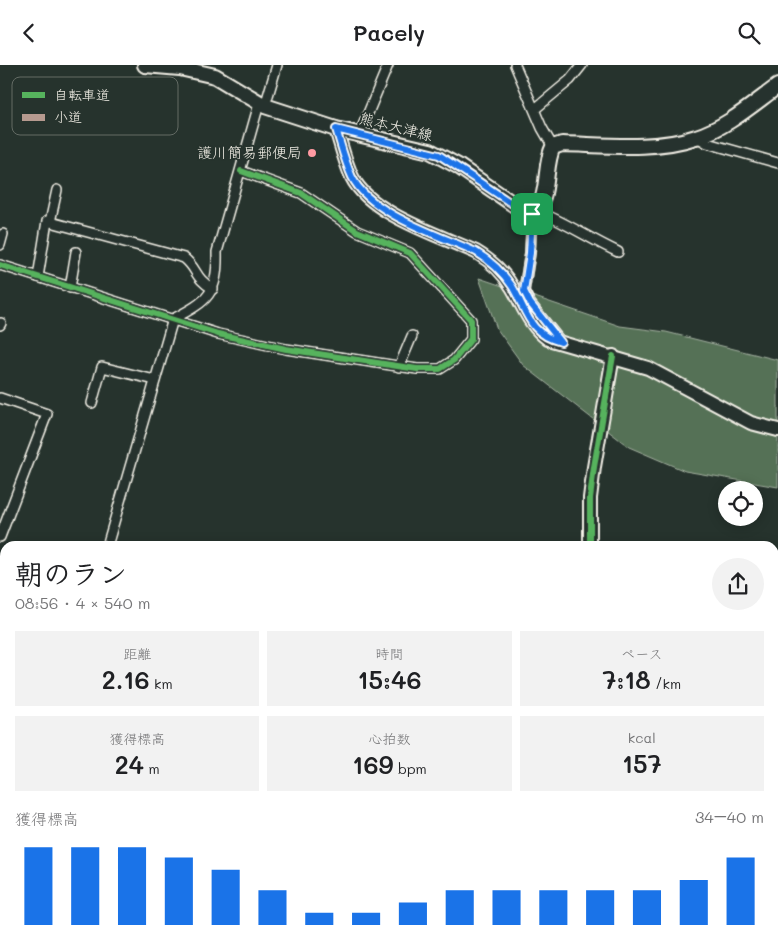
<!DOCTYPE html>
<html lang="ja">
<head>
<meta charset="utf-8">
<style>
  :root { --surface:#fff; --page:#f2f2f2; --text:#202124; --muted:#757577; --accent:#1a73e8 }
  body { margin:0; font-family:Mali,"Klee One",sans-serif; background:var(--page); color:var(--text); height:100vh; display:flex; flex-direction:column; font-size:19px; white-space:nowrap }
  * { box-sizing:border-box; margin:0 }
  p { font-size:16px; color:var(--muted) }
  .icon { flex:none; width:28px; height:28px; fill:none; stroke:currentColor; stroke-width:2; stroke-linecap:round; stroke-linejoin:round }
  .map { position:relative; flex:1; overflow:hidden }
  .side { position:absolute; left:0px; top:476px; width:779px; height:406px; display:flex; flex-direction:column; background:var(--surface); border-radius:15px 15px 0 0; box-shadow:0 2px 12px #0003 }
  .side>* { flex:none }
  .fabs { position:absolute; left:718px; top:416px; display:grid; gap:10px }
  .fabs a { display:grid; place-items:center; width:45px; height:45px; border-radius:50%; background:var(--surface); box-shadow:0 2px 12px #0003; font-size:25px }
  .pin { position:absolute; display:grid; place-items:center; width:42px; height:42px; color:#fff; margin:-21px; border-radius:10px; box-shadow:0 2px 8px #0006 }
  .round { display:grid; place-items:center; flex:none; width:52px; height:52px; border-radius:26px; background:var(--page) }
  .headline { display:flex; align-items:center; justify-content:space-between; height:85px; padding:0 15px }
  h1 { font-size:28px; font-weight:600; line-height:38px }
  .figures { display:grid; grid-template-columns:repeat(3,1fr); gap:8px; height:85px; padding:5px 15px }
  .figures div { display:grid; align-content:center; border-radius:0px; background:var(--page); text-align:center }
  .figures b { font-size:25px; font-weight:600 }
  .figures small { font-size:14px; font-weight:400 }
  .figures p { font-size:14px }
  .chart { height:140px; padding:10px 15px }
  .chart p { display:flex; justify-content:space-between }
  .chart svg { width:100%; height:90px; margin-top:5px; stroke:var(--accent); stroke-width:6 }
  header { display:flex; justify-content:space-between; align-items:center; height:65px; padding:0 15px; background:var(--surface); font-size:22px; font-weight:600 }
  .map>svg:first-child { display:block }
  .green { fill:#557157; stroke:#a4b1a0 }
  .lines { fill:none; stroke-linecap:round; stroke-linejoin:round }
  .street-casing { stroke:#f4f1e8; stroke-width:12 }
  .secondary-casing { stroke:#f4f1e8; stroke-width:16 }
  .primary-casing { stroke:#f4f1e8; stroke-width:18 }
  .street { stroke:#26332d; stroke-width:9 }
  .secondary { stroke:#26332d; stroke-width:12 }
  .primary { stroke:#26332d; stroke-width:14 }
  .quiet { stroke:#b69a8f; stroke-width:5; stroke-dasharray:10 5; stroke-linecap:butt }
  .cycleway-casing { stroke:#26332d; stroke-width:9 }
  .cycleway { stroke:#56b35d; stroke-width:6 }
  .route-casing { stroke:#fff; stroke-width:10 }
  .route { stroke:#1a73e8; stroke-width:6 }
  .poi-dot { fill:#ff9aa2; stroke:#26332d; stroke-width:2 }
  .labels { text-anchor:middle; stroke-width:4; stroke-linejoin:round; paint-order:stroke }
  .street-label { font-size:15px; fill:#f4f1e8; stroke:#26332d }
  .poi-label { font-size:15px; fill:#f4f1e8; stroke:#26332d; text-anchor:end }
  .key { fill:#26332d; stroke:#646c65; stroke-width:1 }
  .key-label { font-size:14px; fill:#f4f1e8 }
</style>
</head>
<body>
<header><svg class="icon" aria-label="back" viewBox="0 0 24 24"><path d="M15 5l-7 7 7 7"/></svg>Pacely<svg class="icon" aria-label="search" viewBox="0 0 24 24"><circle cx="10" cy="10" r="6"/><path d="M15 15l6 6"/></svg></header>
<div class="map">
<svg width="778" height="882" viewBox="0 0 778 882">
  <rect width="100%" height="100%" fill="#26332d"/>
  <filter id="ink" filterUnits="userSpaceOnUse"><feTurbulence type="fractalNoise" baseFrequency=".02" numOctaves="2"/><feDisplacementMap in="SourceGraphic" scale="10" xChannelSelector="R" yChannelSelector="G"/><feConvolveMatrix kernelMatrix="1 2 1 2 8 2 1 2 1" color-interpolation-filters="sRGB"/></filter>
  <g filter="url(#ink)">
    <polygon class="green" points="479,213 620,261 666,267 778,295 778,422 685,406 629,382 523,300 497,264"/>
    <g class="lines">
      <defs>
        <g id="street">
          <polyline points="515,0 542,63 553,82"/>
          <polyline points="265,41 277,0"/>
          <polyline points="535,44 570,15 582,0"/>
          <polyline points="359,70 388,0"/>
          <polyline points="697,72 707,78 778,98"/>
          <path d="M537 146C565 157 590 174 618 187"/>
          <polyline points="532,149 530,188 524,226 530,238 561,277"/>
          <polyline points="50,157 57,125"/>
          <polyline points="0,180 3,169"/>
          <polyline points="0,200 218,269 286,284 417,304 440,304 454,295 471,274 471,255 410,188 357,166 301,128 241,106"/>
          <path d="M38 212 47 156 184 193C198 204 194 213 213 224"/>
          <polyline points="70,223 76,187"/>
          <polyline points="0,260 1,258"/>
          <polyline points="399,302 412,271"/>
          <polyline points="0,333 47,349 0,472"/>
          <polyline points="92,338 102,302 155,315"/>
          <path d="M107 481 173 254C208 236 218 229 217 187L259 39"/>
          <polyline points="0,534 5,536"/>
          <polyline points="0,581 5,583"/>
          <polyline points="0,723 5,716"/>
          <polyline points="594,882 594,878"/>
        </g>
        <g id="secondary">
          <path d="M336 64C341 80 345 97 352 112 370 149 439 170 476 187 491 196 503 206 512 222 524 242 529 260 548 274L648 303 751 358 778 365"/>
          <polyline points="590,481 590,433 594,402 613,291"/>
        </g>
        <path id="primary" d="M145 0 180 3 215 11 265 41 336 64 430 86 458 101 526 148 532 149C551 135 543 101 553 82L562 79C605 80 655 86 696 72 726 63 753 39 778 21"/>
      </defs>
      <use href="#street" class="street-casing"/>
      <use href="#secondary" class="secondary-casing"/>
      <use href="#primary" class="primary-casing"/>
      <use href="#street" class="street"/>
      <use href="#secondary" class="secondary"/>
      <use href="#primary" class="primary"/>
      <g class="quiet">
        <polyline points="774,741 778,742"/>
        <polyline points="227,878 228,882"/>
        <polyline points="339,882 347,878"/>
      </g>
      <defs>
        <g id="cycleway">
          <polyline points="0,200 218,269 286,284 417,304 440,304 454,295 471,274 471,255 410,188 357,166 301,128 241,106"/>
          <polyline points="590,481 590,433 594,402 613,291"/>
        </g>
      </defs>
      <use href="#cycleway" class="cycleway-casing"/>
      <use href="#cycleway" class="cycleway"/>
    </g>
  </g>
  <g class="lines" filter="url(#ink)">
    <defs>
      <path id="route" d="M336 64 439 90 526 148 532 149 530 188 524 226 530 238 561 277C528 269 527 246 512 221 502 206 491 196 476 187 439 170 370 149 352 112 345 97 341 80 336 64Z"/>
    </defs>
    <use href="#route" class="route-casing"/>
    <use href="#route" class="route"/>
  </g>
  <circle class="poi-dot" cx="312" cy="88" r="5"/>
  <g class="labels">
    <g class="street-label">
      <text transform="translate(396 62) rotate(14)" y="5">熊本大津線</text>
    </g>
    <g class="poi-label">
      <text x="302" y="93">護川簡易郵便局</text>
    </g>
  </g>
  <rect x="12" y="12" width="166" height="58" rx="8" class="key"/>
  <rect x="22" y="27" width="23" height="6" fill="#56b35d"/>
  <rect x="22" y="49" width="23" height="7" fill="#b69a8f"/>
  <g class="key-label">
    <text x="54" y="35">自転車道</text>
    <text x="54" y="57">小道</text>
  </g>
</svg>
<div class="fabs">
<a><svg class="icon" aria-label="locate" viewBox="0 0 24 24"><circle cx="12" cy="12" r="6"/><path d="M12 2v4M12 18v4M2 12h4M18 12h4"/></svg></a>
</div>
<div class="pin" style="left:532px;top:149px;background:#1e9e55"><svg class="icon" aria-label="arrive" viewBox="0 0 24 24"><path d="M6 21V4h12l-3 4 3 4H6"/></svg></div>
<section class="side">
<div class="headline"><div><h1>朝のラン</h1><p>08:56 · 4 × 540 m</p></div><a class="round"><svg class="icon" aria-label="share" viewBox="0 0 24 24"><path d="M12 15V3M7 8l5-5 5 5M5 13v7h14v-7"/></svg></a></div>
<div class="figures">
<div><p>距離</p><b>2.16<small> km</small></b></div>
<div><p>時間</p><b>15:46</b></div>
<div><p>ペース</p><b>7:18<small> /km</small></b></div>
</div>
<div class="figures">
<div><p>獲得標高</p><b>24<small> m</small></b></div>
<div><p>心拍数</p><b>169<small> bpm</small></b></div>
<div><p>kcal</p><b>157</b></div>
</div>
<div class="chart"><p><span>獲得標高</span>34–40 m</p>
<svg viewBox="0 0 160 44" preserveAspectRatio="none"><path d="M5 44V6M15 44V6M25 44V6M35 44V11M45 44V17M55 44V27M65 44V38M75 44V38M85 44V33M95 44V27M105 44V27M115 44V27M125 44V27M135 44V27M145 44V22M155 44V11"/></svg>
</div>
</section>
</div>
</body>
</html>
